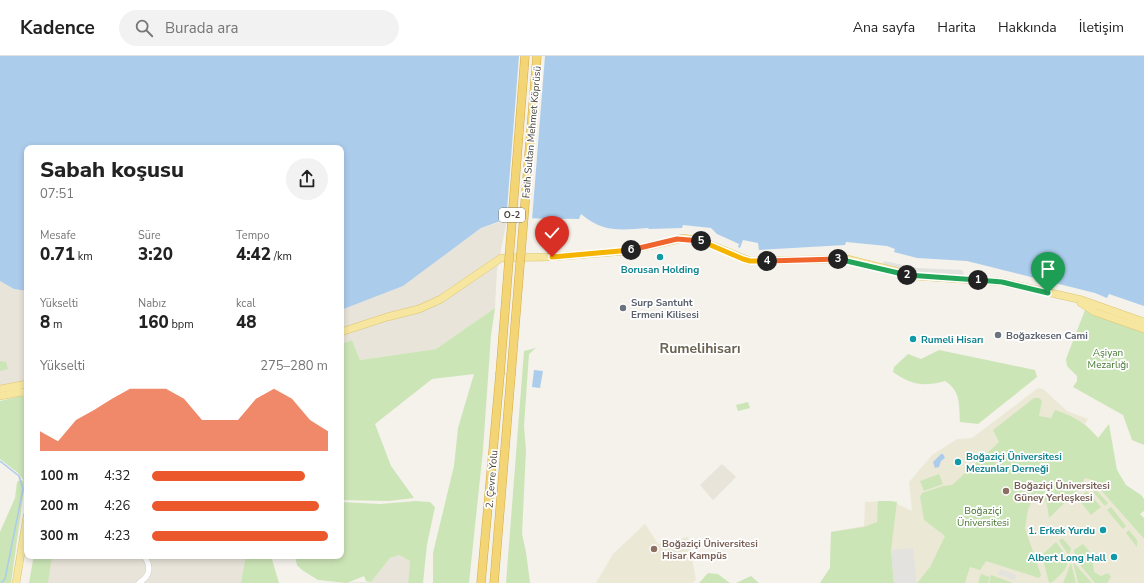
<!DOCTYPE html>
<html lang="tr">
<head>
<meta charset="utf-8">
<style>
  :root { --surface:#fff; --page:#f2f2f2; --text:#222; --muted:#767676; --line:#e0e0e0; --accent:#eb582b }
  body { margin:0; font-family:"Nunito Sans",sans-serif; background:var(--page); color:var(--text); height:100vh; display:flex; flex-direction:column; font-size:15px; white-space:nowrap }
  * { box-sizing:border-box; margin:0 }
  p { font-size:13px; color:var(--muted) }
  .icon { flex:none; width:22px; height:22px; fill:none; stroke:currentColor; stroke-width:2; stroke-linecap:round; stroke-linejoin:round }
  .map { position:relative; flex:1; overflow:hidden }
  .details { position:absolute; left:24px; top:89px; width:320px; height:414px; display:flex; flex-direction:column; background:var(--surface); border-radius:8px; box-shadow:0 2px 6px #0003 }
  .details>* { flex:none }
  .pin { position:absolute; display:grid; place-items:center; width:34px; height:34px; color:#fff; margin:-41px -17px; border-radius:50% 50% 50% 0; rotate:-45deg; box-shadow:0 0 4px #0007 }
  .pin .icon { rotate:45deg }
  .km { position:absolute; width:20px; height:20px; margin:-10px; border-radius:50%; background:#222; color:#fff; font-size:11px; line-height:20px; text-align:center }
  .round { display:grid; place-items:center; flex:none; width:42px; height:42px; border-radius:21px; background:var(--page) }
  .head { display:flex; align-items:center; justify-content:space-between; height:68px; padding:0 16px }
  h1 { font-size:22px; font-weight:800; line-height:30px }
  .figures { display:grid; grid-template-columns:repeat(3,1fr); gap:6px; height:68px; padding:4px 16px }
  .figures div { display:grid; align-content:center }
  .figures b { font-size:17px; font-weight:800 }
  .figures small { font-size:11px; font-weight:400 }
  .figures p { font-size:11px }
  .chart { height:112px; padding:8px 16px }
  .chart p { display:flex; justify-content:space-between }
  .chart svg { width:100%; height:72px; margin-top:4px; fill:var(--accent); opacity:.7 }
  ul { padding:0 16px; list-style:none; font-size:13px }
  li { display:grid; grid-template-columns:64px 48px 1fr; align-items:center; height:30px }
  li i { height:10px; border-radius:5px; background:var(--accent) }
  header { display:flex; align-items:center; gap:24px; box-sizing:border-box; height:56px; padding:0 20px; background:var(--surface); border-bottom:1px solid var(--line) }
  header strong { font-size:19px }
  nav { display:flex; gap:22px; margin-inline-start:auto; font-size:14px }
  .search { width:280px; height:36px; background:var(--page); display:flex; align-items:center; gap:10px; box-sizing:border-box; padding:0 14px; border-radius:22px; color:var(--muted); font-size:15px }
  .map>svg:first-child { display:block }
  .residential { fill:#e8e4d9 }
  .education { fill:#ece8d6 }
  .green { fill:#cce5b7 }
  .parking { fill:#e3e2df }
  .water { fill:#acccec }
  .pier { fill:#f4f2eb }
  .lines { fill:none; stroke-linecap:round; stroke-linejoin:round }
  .stream { stroke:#acccec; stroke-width:1.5 }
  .minor-casing { stroke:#bfbbae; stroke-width:6 }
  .major-casing { stroke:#dcc571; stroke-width:8 }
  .highway-casing { stroke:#d3ab46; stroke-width:9 }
  .minor { stroke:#fff; stroke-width:5.5 }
  .major { stroke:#f7e6a0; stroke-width:7 }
  .highway { stroke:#f4d576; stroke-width:8 }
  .highway-bridge-casing { stroke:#d3ab46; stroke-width:9; stroke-linecap:butt }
  .highway-bridge { stroke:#f4d576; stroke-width:8 }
  .split-1-casing { stroke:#fff; stroke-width:8 }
  .split-2-casing { stroke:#fff; stroke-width:8 }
  .split-3-casing { stroke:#fff; stroke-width:8 }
  .split-4-casing { stroke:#fff; stroke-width:8 }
  .split-5-casing { stroke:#fff; stroke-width:8 }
  .split-6-casing { stroke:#fff; stroke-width:8 }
  .split-7-casing { stroke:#fff; stroke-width:8 }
  .split-1 { stroke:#22a559; stroke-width:5 }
  .split-2 { stroke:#22a559; stroke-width:5 }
  .split-3 { stroke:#22a559; stroke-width:5 }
  .split-4 { stroke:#f0652b; stroke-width:5 }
  .split-5 { stroke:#f5b400; stroke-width:5 }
  .split-6 { stroke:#f0652b; stroke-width:5 }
  .split-7 { stroke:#f5b400; stroke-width:5 }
  .culture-dot { fill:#0f9aa8; stroke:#fff; stroke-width:1.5 }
  .worship-dot { fill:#6b7280; stroke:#fff; stroke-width:1.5 }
  .education-dot { fill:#8d6e63; stroke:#fff; stroke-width:1.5 }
  .labels { text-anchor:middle; stroke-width:3.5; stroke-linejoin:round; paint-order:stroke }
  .shield { fill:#fff; stroke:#7f7b74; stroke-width:1 }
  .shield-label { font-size:9px; font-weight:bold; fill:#484339 }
  .street-label { font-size:10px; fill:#484339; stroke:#fff }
  .culture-label { font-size:10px; font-weight:bold; fill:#0d838f; stroke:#fff; text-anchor:start }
  .worship-label { font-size:10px; font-weight:bold; fill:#5b616d; stroke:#fff; text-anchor:start }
  .park-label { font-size:10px; fill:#44762f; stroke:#fff }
  .education-label { font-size:10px; font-weight:bold; fill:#785e54; stroke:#fff; text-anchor:start }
  .district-label { font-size:14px; font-weight:bold; fill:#6a6251; stroke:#fff }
</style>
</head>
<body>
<header>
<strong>Kadence</strong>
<div class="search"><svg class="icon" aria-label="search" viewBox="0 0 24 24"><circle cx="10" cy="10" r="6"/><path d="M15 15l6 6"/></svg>Burada ara</div>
<nav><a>Ana sayfa</a><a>Harita</a><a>Hakkında</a><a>İletişim</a></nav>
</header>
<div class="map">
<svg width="1144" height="527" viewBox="0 0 1144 527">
  <rect width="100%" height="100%" fill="#f4f2eb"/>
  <g class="residential">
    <polygon points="507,164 497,214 495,252 436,293 360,304 352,284 341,288 341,254 403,230 481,172"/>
    <polygon points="0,225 14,233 27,235 27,328 0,333"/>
    <polygon points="722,408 736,421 713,444 700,429"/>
    <polygon points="399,499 410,505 408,527 316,527 371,526 390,502"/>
    <polygon points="50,500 243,500 245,503 241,527 44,527"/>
  </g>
  <g class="education">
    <polygon points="1038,332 1043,333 1067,355 1088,363 1085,368 1099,382 1092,424 1144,483 1144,527 820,527 830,512 831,476 864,470 865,446 891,445 912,455 909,426 932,399 957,383 972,382"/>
    <polygon points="645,468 658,488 688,481 696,524 692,527 596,527 613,498"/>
  </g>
  <g class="green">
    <polygon points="495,252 491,279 483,394 469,527 433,527 433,497 454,410 458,372 474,318 432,323 375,368 391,410 414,442 389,445 341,444 341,288 352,284 360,304 436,293"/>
    <polygon points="1085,254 1094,259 1144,277 1144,389 1132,384 1123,359 1073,331 1077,325 1077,320 1067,310 1066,303"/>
    <polygon points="536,292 529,298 524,370 526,394 522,478 526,496 530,527 506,527 524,295"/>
    <path d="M939 294 1035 314 1037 321 978 368 960 366C959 349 961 335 945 325 922 331 912 329 893 316L894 311 908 298 921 303Z"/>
    <polygon points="0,305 6,306 8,313 0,315"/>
    <polygon points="21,340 27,342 27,413 11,527 0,527 0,476 15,442 17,426 20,424 24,425 18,417 0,403 0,345"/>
    <path d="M1034 342H1039L1042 345 1039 360 1051 362 1055 354C1075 361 1084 366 1098 382L1109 368 1117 414 1126 429 1141 439 1144 443V455L1140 458 1144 462V483L1092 424 1085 422 1079 433 1049 462C1047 450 1048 439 1035 437L1028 454 1025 472 1041 519 1039 522 986 505 980 514 970 511 965 527H917L930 511 945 480 924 464 920 441 922 437 943 430 952 429 999 386 993 374Z"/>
    <polygon points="748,346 750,352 738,355 736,349"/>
    <polygon points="939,418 943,428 924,435 920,425"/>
    <polygon points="1096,434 1108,447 1105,450 1093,436"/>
    <polygon points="1087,435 1101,451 1091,459 1078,443"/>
    <polygon points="416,445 430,446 435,451 427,488 423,527 408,527 410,505 399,499 390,502 371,526 366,525 364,520 347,527 318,524 302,514 297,509 295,500 341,500 341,446 380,448"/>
    <polygon points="878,445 891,445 897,446 891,494 894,527 820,527 830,512 831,476 864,471 877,466"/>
    <polygon points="1111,451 1126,470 1123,473 1107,454"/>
    <polygon points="1129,474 1137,484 1137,491 1126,477"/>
    <polygon points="1062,482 1071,492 1070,497 1068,498 1059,485"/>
    <path d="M1056 486C1065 499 1074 506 1060 519 1056 523 1053 526 1049 527L1043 503 1044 497Z"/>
    <polygon points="1083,488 1096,503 1093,508 1094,516 1101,520 1108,517 1111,521 1107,527 1095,527 1075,503 1074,494"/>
    <polygon points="36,500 52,500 48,527 29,527 33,504"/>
    <polygon points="243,500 271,500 279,527 241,527 245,503"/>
    <polygon points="1073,506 1092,527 1078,527"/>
    <polygon points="1071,507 1076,527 1063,527"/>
    <polygon points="708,517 718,518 730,527 699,527"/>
    <polygon points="981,518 990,521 988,527 978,527"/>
    <polygon points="991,519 1013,527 989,527"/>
    <polygon points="751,520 759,527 736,527"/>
  </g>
  <g class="parking">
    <polygon points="884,205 917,212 962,214 964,219 911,215 883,208"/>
    <polygon points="913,492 917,527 894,527 891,494"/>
    <polygon points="1000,513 1016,519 1015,524 998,518"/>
  </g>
  <g class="water">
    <path d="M0 0H1144V250L1109 238 1107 242 1095 237 967 205 917 202 894 196 895 193 887 190 846 186 845 189 759 194 758 187 743 184 740 192 738 191 739 188 717 178 711 172 683 169 682 172 649 173 648 172C620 174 604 177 581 158L579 163 509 162 481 172 403 230 341 254V92H27V235L14 233 0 225Z"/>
    <polygon points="534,314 543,315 540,332 532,331"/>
    <polygon points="941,398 943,398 945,402 941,405 939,411 935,412 933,406"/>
  </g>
  <polygon class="pier" points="519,0 545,0 532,164 510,164 506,166"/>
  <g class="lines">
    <polyline class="stream" points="0,405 19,420 23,433 5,523 1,527"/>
    <defs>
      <path id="minor" d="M139 527C150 520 152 511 144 500"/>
      <g id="major">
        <polyline points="1081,247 1095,256 1144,273"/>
        <polyline points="341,276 387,261 419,253 441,243 501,202 552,201 626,195 684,182 704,186 750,205 847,203 915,220 1002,226 1082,244 1144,266"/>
        <polyline points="0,333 27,328"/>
        <polyline points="0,340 21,336 27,337"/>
        <polyline points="16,527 27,460"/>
      </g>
      <g id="highway">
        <polyline points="481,527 500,318"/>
        <polyline points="494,527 511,319"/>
      </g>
    </defs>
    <use href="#minor" class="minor-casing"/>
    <use href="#major" class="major-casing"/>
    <use href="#highway" class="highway-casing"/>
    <use href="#minor" class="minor"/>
    <use href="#major" class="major"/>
    <use href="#highway" class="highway"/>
    <defs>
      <g id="highway-bridge">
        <polyline points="500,318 525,0"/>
        <polyline points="511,319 537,0"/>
      </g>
    </defs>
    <use href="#highway-bridge" class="highway-bridge-casing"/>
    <use href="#highway-bridge" class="highway-bridge"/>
  </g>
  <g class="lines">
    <defs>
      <polyline id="split-1" points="978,224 1002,226 1048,237"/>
      <polyline id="split-2" points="907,219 978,224"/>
      <polyline id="split-3" points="838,203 907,219"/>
      <polyline id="split-4" points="767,205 838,203"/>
      <polyline id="split-5" points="701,185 743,203 750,205 767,205"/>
      <polyline id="split-6" points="631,194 677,183 701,185"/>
      <polyline id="split-7" points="552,201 631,194"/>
    </defs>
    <use href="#split-1" class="split-1-casing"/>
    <use href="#split-2" class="split-2-casing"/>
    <use href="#split-3" class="split-3-casing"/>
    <use href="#split-4" class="split-4-casing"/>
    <use href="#split-5" class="split-5-casing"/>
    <use href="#split-6" class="split-6-casing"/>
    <use href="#split-7" class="split-7-casing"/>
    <use href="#split-1" class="split-1"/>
    <use href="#split-2" class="split-2"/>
    <use href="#split-3" class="split-3"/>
    <use href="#split-4" class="split-4"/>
    <use href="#split-5" class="split-5"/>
    <use href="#split-6" class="split-6"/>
    <use href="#split-7" class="split-7"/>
  </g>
  <g class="culture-dot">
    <circle cx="660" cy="201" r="4"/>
    <circle cx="913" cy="283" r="4"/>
    <circle cx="958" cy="406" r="4"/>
    <circle cx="1103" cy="474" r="4"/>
    <circle cx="1114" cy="501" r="4"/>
  </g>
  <g class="worship-dot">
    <circle cx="623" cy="252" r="4"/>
    <circle cx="998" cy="279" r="4"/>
  </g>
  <g class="education-dot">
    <circle cx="1006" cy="435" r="4"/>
    <circle cx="654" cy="493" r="4"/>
  </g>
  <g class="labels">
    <rect class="shield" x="499" y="152" width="26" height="14" rx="3"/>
    <g class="shield-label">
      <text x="512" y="162">O-2</text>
    </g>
    <g class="street-label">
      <text transform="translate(531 76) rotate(-85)" y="4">Fatih Sultan Mehmet Köprüsü</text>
      <text transform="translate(491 423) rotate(-85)" y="4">2. Çevre Yolu</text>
    </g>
    <g class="culture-label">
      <text x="660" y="217" text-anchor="middle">Borusan Holding</text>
      <text x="921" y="287">Rumeli Hisarı</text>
      <text x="966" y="404">Boğaziçi Üniversitesi<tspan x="966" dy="12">Mezunlar Derneği</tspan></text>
      <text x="1095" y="478" text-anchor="end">1. Erkek Yurdu</text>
      <text x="1106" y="505" text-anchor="end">Albert Long Hall</text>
    </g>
    <g class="worship-label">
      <text x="631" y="250">Surp Santuht<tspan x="631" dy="12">Ermeni Kilisesi</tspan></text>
      <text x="1006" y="283">Boğazkesen Cami</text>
    </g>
    <g class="park-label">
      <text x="1108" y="300">Aşiyan<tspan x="1108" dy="12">Mezarlığı</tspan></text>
      <text x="983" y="458">Boğaziçi<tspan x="983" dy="12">Üniversitesi</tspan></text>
    </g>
    <g class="education-label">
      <text x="1014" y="433">Boğaziçi Üniversitesi<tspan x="1014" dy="12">Güney Yerleşkesi</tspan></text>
      <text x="662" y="491">Boğaziçi Üniversitesi<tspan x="662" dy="12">Hisar Kampüs</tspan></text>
    </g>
    <g class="district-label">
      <text x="700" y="297">Rumelihisarı</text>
    </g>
  </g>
</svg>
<div class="pin" style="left:1048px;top:237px;background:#1e9e55"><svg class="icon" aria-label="arrive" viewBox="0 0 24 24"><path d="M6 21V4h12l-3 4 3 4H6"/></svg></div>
<div class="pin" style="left:552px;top:201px;background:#d93025"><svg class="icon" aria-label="check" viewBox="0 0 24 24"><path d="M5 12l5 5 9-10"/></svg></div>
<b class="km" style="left:978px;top:224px">1</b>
<b class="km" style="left:907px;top:219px">2</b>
<b class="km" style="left:838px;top:203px">3</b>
<b class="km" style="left:767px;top:205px">4</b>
<b class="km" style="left:701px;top:185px">5</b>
<b class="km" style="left:631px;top:194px">6</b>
<section class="details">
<div class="head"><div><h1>Sabah koşusu</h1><p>07:51</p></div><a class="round"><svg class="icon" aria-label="share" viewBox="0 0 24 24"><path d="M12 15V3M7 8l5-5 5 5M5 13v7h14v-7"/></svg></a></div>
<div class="figures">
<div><p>Mesafe</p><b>0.71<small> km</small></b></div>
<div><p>Süre</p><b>3:20</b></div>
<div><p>Tempo</p><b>4:42<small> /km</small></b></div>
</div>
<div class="figures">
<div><p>Yükselti</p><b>8<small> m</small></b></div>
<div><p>Nabız</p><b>160<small> bpm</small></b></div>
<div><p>kcal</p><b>48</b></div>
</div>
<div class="chart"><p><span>Yükselti</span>275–280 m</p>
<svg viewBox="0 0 160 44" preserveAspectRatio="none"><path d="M0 44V32L10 38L20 25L30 19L40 12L50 6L60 6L70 6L80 12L90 25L100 25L110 25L120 12L130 6L140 12L150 25L160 32V44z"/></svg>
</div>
<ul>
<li><b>100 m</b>4:32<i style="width:87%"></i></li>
<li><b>200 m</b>4:26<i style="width:95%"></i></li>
<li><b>300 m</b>4:23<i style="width:100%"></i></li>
</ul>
</section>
</div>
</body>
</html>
